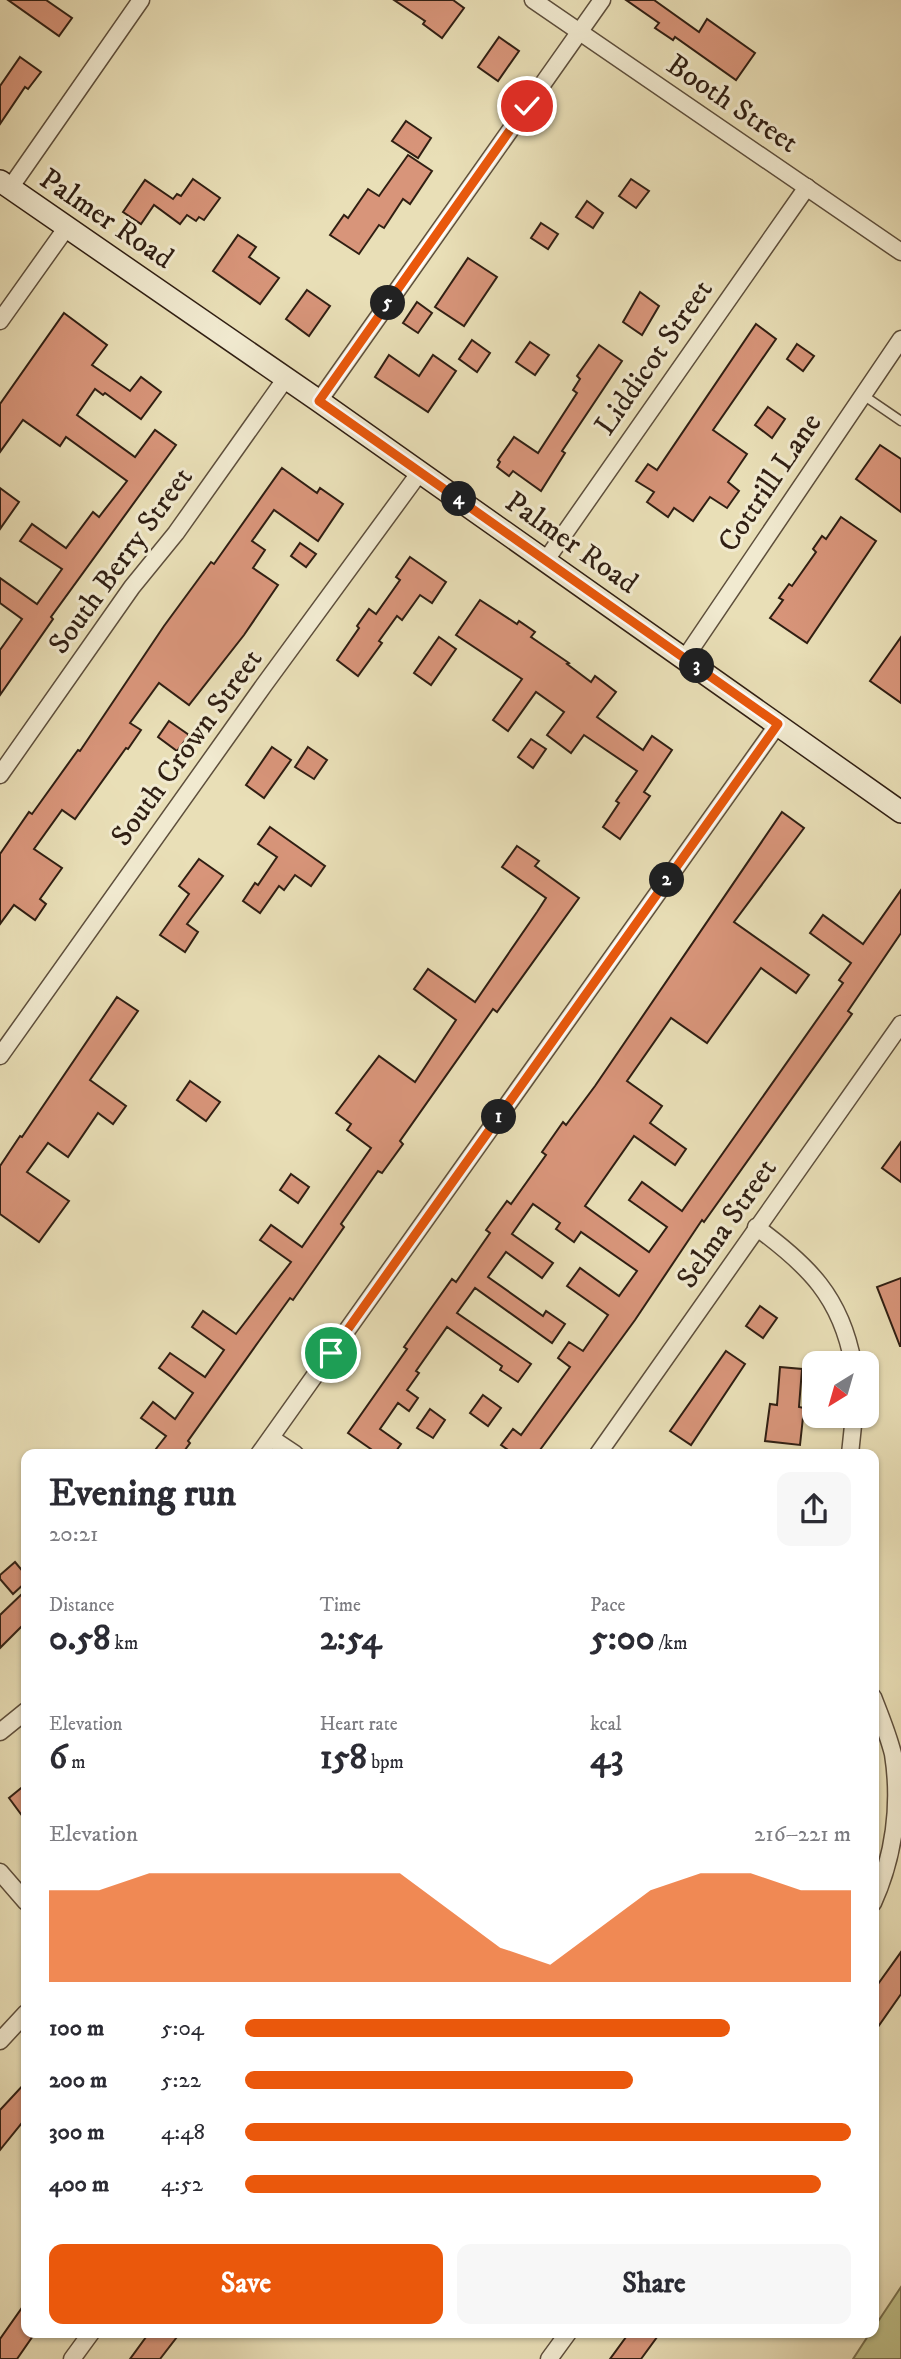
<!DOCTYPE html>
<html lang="en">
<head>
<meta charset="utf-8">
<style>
  :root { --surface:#fff; --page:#f7f7f7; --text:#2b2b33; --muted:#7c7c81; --accent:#ea580c }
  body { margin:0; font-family:"IM FELL DW Pica",serif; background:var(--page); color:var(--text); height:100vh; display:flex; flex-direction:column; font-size:26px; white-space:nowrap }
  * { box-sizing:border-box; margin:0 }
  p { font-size:23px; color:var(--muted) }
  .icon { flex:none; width:38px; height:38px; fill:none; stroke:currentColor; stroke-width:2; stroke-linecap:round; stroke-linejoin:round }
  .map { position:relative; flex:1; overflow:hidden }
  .side { position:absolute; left:21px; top:1449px; width:858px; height:889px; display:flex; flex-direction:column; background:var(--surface); border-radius:14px; box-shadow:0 2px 5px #0004 }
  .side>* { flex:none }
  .needle { width:46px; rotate:217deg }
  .fabs { position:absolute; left:802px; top:1351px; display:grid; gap:14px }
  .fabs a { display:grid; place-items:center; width:77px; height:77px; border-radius:14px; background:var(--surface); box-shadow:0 2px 5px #0004; font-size:35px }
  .pin { position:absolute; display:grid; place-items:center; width:60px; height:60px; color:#fff; margin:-30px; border:4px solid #fff; border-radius:50%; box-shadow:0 2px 7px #0007 }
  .km { position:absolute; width:35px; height:35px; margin:-18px; border-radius:50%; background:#222; color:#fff; font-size:19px; line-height:35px; text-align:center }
  .round { display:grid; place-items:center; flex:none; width:74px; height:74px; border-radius:14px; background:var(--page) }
  .head { display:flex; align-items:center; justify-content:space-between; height:119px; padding:0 28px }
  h1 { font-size:38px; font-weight:700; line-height:52px }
  .figures { display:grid; grid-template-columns:repeat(3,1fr); gap:10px; height:119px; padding:7px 28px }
  .figures div { display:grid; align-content:center }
  .figures b { font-size:35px; font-weight:700 }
  .figures small { font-size:19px; font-weight:400 }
  .figures p { font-size:19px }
  .chart { height:196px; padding:14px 28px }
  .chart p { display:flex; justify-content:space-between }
  .chart svg { width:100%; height:126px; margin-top:7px; fill:var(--accent); opacity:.7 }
  .action { display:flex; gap:14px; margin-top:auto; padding:14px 28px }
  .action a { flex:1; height:80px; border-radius:14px; background:var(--accent); color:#fff; font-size:28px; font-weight:700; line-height:80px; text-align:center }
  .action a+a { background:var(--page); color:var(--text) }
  ul { padding:0 28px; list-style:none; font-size:23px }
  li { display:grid; grid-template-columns:112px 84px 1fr; align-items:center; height:52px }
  li i { height:18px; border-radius:9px; background:var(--accent) }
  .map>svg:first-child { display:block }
  .green { fill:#bfc089; stroke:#78704e; stroke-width:2 }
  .building { fill:#d8957a; stroke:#301f13; stroke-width:2 }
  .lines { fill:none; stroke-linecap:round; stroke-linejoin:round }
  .lane-casing { stroke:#5e4f3c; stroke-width:11 }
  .street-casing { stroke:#5e4f3c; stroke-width:19 }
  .secondary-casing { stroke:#301f13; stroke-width:24 }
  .lane { stroke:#f1ead0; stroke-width:8 }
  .street { stroke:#f1ead0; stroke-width:16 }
  .secondary { stroke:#f1ead0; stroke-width:21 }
  .route-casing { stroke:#fff; stroke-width:14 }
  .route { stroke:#ea580c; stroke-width:9 }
  .labels { text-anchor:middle; stroke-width:6; stroke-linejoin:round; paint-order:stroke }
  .street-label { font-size:30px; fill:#301f13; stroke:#f1ead0 }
</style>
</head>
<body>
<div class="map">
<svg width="901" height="2359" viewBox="0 0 901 2359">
  <rect width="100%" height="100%" fill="#e9dfb7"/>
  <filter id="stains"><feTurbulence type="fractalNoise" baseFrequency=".00286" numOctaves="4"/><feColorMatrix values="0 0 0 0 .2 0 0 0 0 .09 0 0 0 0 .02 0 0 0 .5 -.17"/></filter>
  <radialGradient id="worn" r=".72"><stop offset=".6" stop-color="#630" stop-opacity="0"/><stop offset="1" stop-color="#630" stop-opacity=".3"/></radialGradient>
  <polygon class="green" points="901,2287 901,2359 853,2359 870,2333 873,2333 873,2329"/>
  <g class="building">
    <polygon points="8,0 46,0 72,18 59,36"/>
    <polygon points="394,0 453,0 464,8 442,38 423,24 425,21"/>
    <polygon points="626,0 654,0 699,32 707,19 755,53 736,80 675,37 673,40 655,28 659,23"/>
    <polygon points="499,37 519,51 498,81 478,67"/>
    <polygon points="20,57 41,72 28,89 25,87 0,124 0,86"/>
    <polygon points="406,121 431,138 418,158 392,141"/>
    <polygon points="408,155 432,171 410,204 403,199 384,228 379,225 359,254 330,235 344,215 348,218 368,189 379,196"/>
    <polygon points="193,179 220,198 204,220 199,217 196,221 187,215 180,224 154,205 141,224 123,212 145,180 173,199 177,194 181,196"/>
    <polygon points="631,179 649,191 636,208 619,196"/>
    <polygon points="587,201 603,213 593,228 576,217"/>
    <polygon points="541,223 558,234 548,249 531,238"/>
    <polygon points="238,235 256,247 249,257 279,278 260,304 213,271"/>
    <polygon points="468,258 497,277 464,326 435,307"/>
    <polygon points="307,290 330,306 309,336 286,319"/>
    <polygon points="640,292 659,306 642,335 623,322"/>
    <polygon points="417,302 432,313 418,333 403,323"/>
    <polygon points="64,313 107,345 92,365 130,391 141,377 161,392 141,419 105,393 103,395 95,389 77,415 135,457 155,430 176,445 51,617 53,619 0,695 0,650 22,619 0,603 0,578 37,604 62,569 20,541 32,524 66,548 93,512 99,517 127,481 66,437 60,446 23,420 0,452 0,404"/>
    <polygon points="756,324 776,339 713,430 747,454 728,482 739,491 727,508 710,497 693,521 674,508 668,517 647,502 654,492 636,481 648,464 657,470"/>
    <polygon points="472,340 490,353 477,372 459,359"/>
    <polygon points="530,342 549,355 535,375 516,362"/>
    <polygon points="797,344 814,356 803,371 787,359"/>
    <polygon points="599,345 622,361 562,451 565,453 541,491 513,471 509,476 497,467 500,462 498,460 514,437 538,453 577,393 573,390 580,379 577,376"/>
    <polygon points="389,355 419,376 433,355 456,371 428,412 375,377"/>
    <polygon points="768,407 785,419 772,438 755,425"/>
    <polygon points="880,445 901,459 901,512 856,479"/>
    <polygon points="282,468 317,493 320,488 343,504 318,541 274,510 252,541 265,550 253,568 278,585 244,635 189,705 159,683 130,723 141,730 128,749 126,748 75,819 62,810 34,849 62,868 40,899 46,904 35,920 14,905 0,924 0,854 29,812 32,814 78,750 80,751 164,626 211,562 214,564"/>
    <polygon points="0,488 19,502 0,529"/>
    <polygon points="841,517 876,541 807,643 770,618 783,600 779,598 789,584 792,586 816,552 813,549 822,536 826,539"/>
    <polygon points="300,543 316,554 306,567 291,556"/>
    <polygon points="410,557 446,582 432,603 420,595 402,620 397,616 379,641 382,643 358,676 337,660 359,628 357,626 369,609 376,614 400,580 396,577"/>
    <polygon points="480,600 517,624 519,621 535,632 531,637 569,663 567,664 591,682 595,676 616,692 597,717 643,750 652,736 672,750 644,792 650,796 620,839 603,827 619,803 616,801 637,771 584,735 571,753 547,735 564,712 536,692 508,731 493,720 522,679 456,635"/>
    <polygon points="439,637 456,649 431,685 414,673"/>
    <polygon points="901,637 901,703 870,681"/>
    <polygon points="169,721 189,735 177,751 158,737"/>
    <polygon points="531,739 546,749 533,768 518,757"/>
    <polygon points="272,747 291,760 264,798 246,785"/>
    <polygon points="308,747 327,760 314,779 295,767"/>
    <polygon points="782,812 804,828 734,922 809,975 796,993 761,968 707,1043 671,1018 627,1081 662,1106 650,1123 686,1149 675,1165 634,1136 585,1206 649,1252 667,1227 629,1200 642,1182 682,1211 843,983 839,980 851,963 810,933 823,915 863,944 901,890 901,933 848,1011 852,1014 704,1222 702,1220 635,1320 537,1454 514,1454 501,1445 513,1429 521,1435 570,1367 558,1358 569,1342 583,1351 608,1315 567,1286 580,1268 619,1296 637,1271 581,1232 574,1242 556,1229 560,1223 533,1204 512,1234 553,1263 542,1278 506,1252 488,1277 543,1316 546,1311 565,1324 552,1343 475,1288 457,1313 531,1364 518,1382 500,1370 502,1366 447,1327 416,1371 419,1373 407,1390 418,1398 409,1411 398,1403 380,1429 401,1444 394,1454 378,1454 348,1433 407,1349 404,1347 425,1317 452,1279 456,1282 490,1233 486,1230 507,1201 511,1204 546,1155 542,1152 563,1122 566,1125 595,1086"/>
    <polygon points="270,827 325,866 311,886 295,875 284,890 279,886 260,913 243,901 255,883 258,885 277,857 258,844"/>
    <polygon points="517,846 539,861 535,866 579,898 497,1012 493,1009 400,1141 403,1144 382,1173 378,1171 341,1224 344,1227 314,1270 293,1300 290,1298 259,1341 188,1441 190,1443 182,1454 152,1454 166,1436 141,1418 153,1402 175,1419 193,1393 159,1368 170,1353 205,1377 224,1350 192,1327 203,1311 236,1334 291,1262 260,1240 271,1225 302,1247 371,1148 347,1130 351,1124 336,1113 379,1056 415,1082 456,1020 414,989 428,969 475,1002 537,912 546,898 502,867"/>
    <polygon points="199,859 223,876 187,924 198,932 185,952 160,935 189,894 179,886"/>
    <polygon points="117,997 138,1011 90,1080 126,1106 113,1124 98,1113 68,1157 48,1143 27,1172 69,1201 39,1242 0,1214 0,1166 20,1136 22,1137"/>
    <polygon points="190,1081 220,1102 206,1121 177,1100"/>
    <polygon points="901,1142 901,1182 882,1168"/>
    <polygon points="291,1174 309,1187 298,1203 280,1190"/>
    <polygon points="901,1278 901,1346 900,1346 877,1287"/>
    <polygon points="760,1306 777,1318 763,1338 746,1326"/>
    <polygon points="726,1351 745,1364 691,1445 670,1431"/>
    <polygon points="780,1367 802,1369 799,1407 804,1408 800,1445 765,1441 770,1404 777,1405"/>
    <polygon points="483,1395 501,1408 488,1426 470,1413"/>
    <polygon points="430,1409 445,1420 433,1438 417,1428"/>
    <polygon points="15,1562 26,1575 26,1582 13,1594 0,1579 0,1575"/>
    <polygon points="26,1590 26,1622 0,1648 0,1615"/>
    <polygon points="26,1784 26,1821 9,1798"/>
    <polygon points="901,1952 901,1994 873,2034 873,1991"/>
    <polygon points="26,2082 26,2118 0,2150 0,2110"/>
    <polygon points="26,2302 26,2333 35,2333 17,2359 0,2359 0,2339"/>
    <polygon points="149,2333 180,2333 160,2359 130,2359"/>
    <polygon points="629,2333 660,2333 641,2359 610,2359"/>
  </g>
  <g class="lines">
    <defs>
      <polyline id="lane" points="863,395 901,421"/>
      <g id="street">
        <polyline points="533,0 901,252"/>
        <polyline points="10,188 141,0"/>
        <polyline points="0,321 67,227"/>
        <polyline points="319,401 602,0"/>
        <polyline points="546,560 807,187"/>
        <polyline points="685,658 901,339"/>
        <polyline points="0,775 132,587 176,533 286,378"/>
        <polyline points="0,1056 264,685 420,472"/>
        <path d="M756 1227C808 1265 841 1297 853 1363"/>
        <polyline points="271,1438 295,1454"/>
        <polyline points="259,1454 778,724"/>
        <polyline points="598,1454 901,1024"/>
        <polyline points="850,1454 854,1416"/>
        <path d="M873 1697C880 1715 888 1734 893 1754 901 1805 894 1857 873 1903"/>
        <polyline points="0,1732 26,1711"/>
        <polyline points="0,1872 26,1902"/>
        <polyline points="0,2041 26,2013"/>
        <polyline points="72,2359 91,2333"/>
        <polyline points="549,2359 568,2333"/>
      </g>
      <polyline id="secondary" points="0,181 319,401 901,812"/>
    </defs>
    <use href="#lane" class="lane-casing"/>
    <use href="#street" class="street-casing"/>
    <use href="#secondary" class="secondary-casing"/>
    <use href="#lane" class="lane"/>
    <use href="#street" class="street"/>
    <use href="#secondary" class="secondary"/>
  </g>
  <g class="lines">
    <defs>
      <polyline id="route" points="331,1353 778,724 319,401 527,106"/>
    </defs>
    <use href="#route" class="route-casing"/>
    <use href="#route" class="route"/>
  </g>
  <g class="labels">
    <g class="street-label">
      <text transform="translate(733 103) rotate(34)" y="10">Booth Street</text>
      <text transform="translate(107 218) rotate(34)" y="10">Palmer Road</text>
      <text transform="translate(653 357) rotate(-55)" y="10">Liddicot Street</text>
      <text transform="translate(769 482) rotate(-56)" y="10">Cottrill Lane</text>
      <text transform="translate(572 542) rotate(35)" y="10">Palmer Road</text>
      <text transform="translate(120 560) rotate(-54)" y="10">South Berry Street</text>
      <text transform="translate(186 747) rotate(-54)" y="10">South Crown Street</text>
      <text transform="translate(726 1223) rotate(-55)" y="10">Selma Street</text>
    </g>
  </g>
  <rect width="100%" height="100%" filter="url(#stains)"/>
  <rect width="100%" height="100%" fill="url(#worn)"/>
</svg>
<div class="fabs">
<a><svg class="needle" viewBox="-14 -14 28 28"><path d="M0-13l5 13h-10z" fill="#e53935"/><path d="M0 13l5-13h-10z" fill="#7c7c81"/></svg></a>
</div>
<div class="pin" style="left:331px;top:1353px;background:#1e9e55"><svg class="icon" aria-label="arrive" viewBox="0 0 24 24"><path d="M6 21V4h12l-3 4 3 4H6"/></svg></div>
<div class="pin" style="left:527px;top:106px;background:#d93025"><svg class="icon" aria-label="check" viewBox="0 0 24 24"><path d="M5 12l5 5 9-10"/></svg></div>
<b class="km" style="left:499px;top:1117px">1</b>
<b class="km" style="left:667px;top:880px">2</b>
<b class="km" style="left:697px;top:666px">3</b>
<b class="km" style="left:459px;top:499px">4</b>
<b class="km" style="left:388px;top:303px">5</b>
<section class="side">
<div class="head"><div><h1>Evening run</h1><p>20:21</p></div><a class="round"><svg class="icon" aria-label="share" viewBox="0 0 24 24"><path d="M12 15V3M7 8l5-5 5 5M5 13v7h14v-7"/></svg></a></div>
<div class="figures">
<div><p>Distance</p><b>0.58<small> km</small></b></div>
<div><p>Time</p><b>2:54</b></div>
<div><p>Pace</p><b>5:00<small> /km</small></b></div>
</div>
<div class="figures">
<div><p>Elevation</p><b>6<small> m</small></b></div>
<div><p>Heart rate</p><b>158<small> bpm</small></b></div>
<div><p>kcal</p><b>43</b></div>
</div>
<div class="chart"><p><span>Elevation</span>216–221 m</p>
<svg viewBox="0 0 160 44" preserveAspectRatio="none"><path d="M0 44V12L10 12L20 6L30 6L40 6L50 6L60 6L70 6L80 19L90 32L100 38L110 25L120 12L130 6L140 6L150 12L160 12V44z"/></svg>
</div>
<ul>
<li><b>100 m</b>5:04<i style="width:80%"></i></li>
<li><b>200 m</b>5:22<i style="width:64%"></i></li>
<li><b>300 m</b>4:48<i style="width:100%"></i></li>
<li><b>400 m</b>4:52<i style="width:95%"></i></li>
</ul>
<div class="action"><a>Save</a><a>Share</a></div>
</section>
</div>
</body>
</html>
